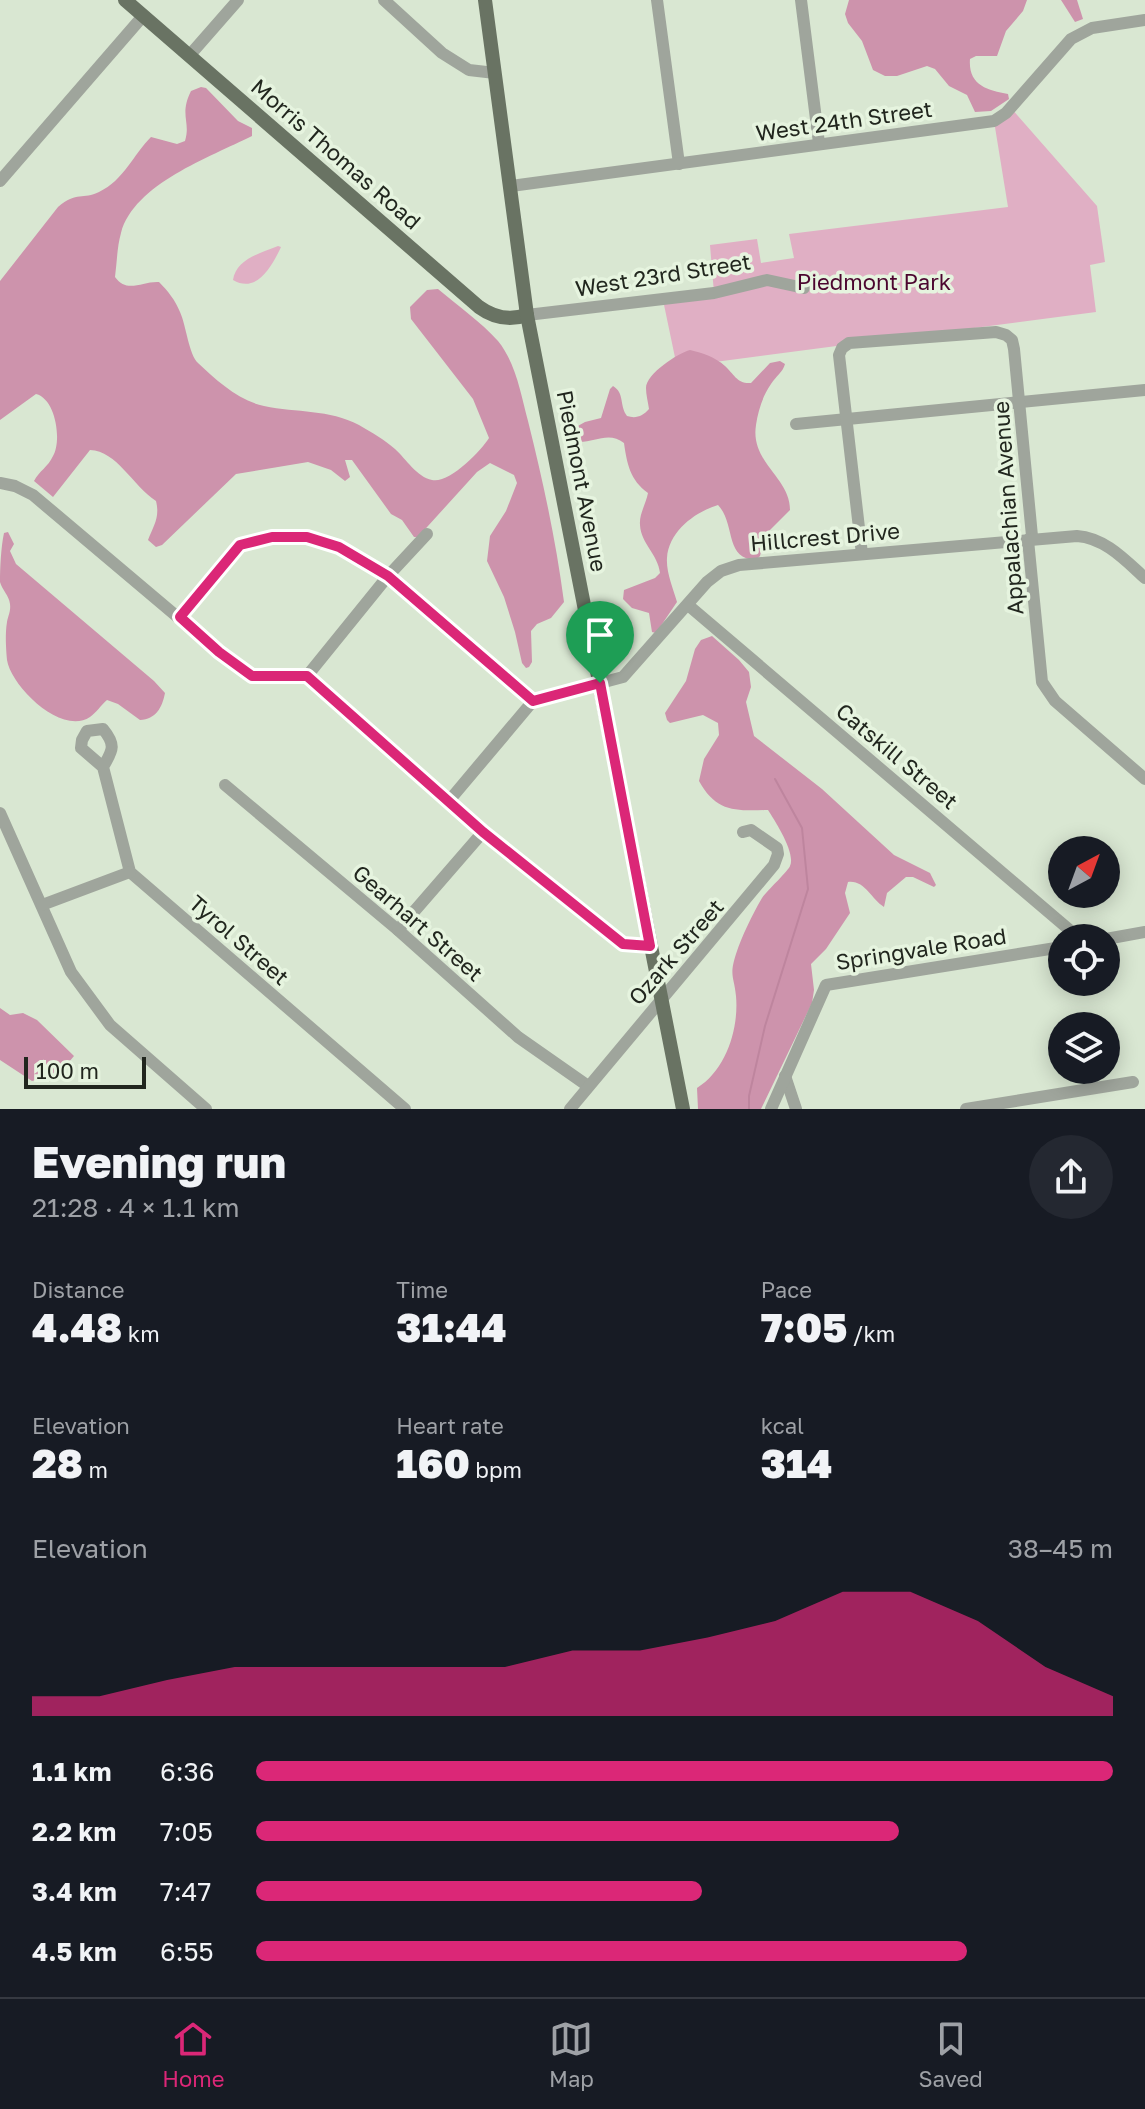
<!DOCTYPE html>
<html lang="en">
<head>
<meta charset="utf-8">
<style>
  :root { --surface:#171b24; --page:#242831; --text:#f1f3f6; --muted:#9ea1a6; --line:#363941; --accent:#db2777 }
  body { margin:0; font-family:"Golos Text",sans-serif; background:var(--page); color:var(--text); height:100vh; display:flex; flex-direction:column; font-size:30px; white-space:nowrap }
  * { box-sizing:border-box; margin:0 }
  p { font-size:26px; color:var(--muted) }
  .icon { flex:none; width:44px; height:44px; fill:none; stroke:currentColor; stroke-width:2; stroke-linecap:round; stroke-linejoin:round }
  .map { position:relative; height:1109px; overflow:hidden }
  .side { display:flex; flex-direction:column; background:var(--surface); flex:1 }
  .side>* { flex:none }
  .needle { width:52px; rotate:41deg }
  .tools { position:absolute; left:1048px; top:836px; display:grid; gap:16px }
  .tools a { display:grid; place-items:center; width:72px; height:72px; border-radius:50%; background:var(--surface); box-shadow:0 4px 20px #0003; font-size:40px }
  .scale { position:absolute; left:24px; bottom:20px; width:122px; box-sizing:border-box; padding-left:8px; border:4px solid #21261e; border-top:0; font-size:22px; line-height:28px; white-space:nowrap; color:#21261e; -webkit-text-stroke:6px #e6f4df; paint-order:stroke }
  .pin { position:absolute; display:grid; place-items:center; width:68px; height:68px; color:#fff; margin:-82px -34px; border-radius:50% 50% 50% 0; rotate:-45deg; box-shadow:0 0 8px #0007 }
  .pin .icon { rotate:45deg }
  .round { display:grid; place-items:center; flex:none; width:84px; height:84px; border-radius:42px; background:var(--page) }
  .head { display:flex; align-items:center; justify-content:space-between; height:136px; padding:0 32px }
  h1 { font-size:44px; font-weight:800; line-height:60px }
  .figures { display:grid; grid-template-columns:repeat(3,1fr); gap:12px; height:136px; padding:8px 32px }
  .figures div { display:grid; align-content:center }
  .figures b { font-size:40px; font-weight:800 }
  .figures small { font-size:22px; font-weight:400 }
  .figures p { font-size:22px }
  .chart { height:224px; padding:16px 32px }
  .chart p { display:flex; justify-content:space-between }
  .chart svg { width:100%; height:144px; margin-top:8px; fill:var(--accent); opacity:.7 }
  ul { padding:0 32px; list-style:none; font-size:26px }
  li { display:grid; grid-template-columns:128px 96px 1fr; align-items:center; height:60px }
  li i { height:20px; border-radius:10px; background:var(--accent) }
  .menu { display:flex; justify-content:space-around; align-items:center; height:112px; border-top:2px solid var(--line); background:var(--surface); font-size:22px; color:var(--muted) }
  .menu a { display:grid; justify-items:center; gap:4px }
  .menu .on { color:var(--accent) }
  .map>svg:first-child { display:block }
  .green { fill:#e0afc4 }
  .forest { fill:#cd93ac }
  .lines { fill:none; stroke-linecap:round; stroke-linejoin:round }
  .stream { stroke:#be859e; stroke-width:2 }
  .minor { stroke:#9fa59c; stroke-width:12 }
  .major { stroke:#697363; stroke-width:14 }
  .route-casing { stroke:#fff; stroke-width:16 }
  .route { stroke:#db2777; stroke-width:10 }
  .labels { text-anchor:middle; stroke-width:7; stroke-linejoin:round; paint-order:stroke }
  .street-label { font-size:22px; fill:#21261e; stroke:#e6f4df }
  .park-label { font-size:22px; fill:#4c062f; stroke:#e6f4df }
</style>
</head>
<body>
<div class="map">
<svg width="1145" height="1109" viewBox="0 0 1145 1109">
  <rect width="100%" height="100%" fill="#d9e7d2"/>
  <g class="green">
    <polygon points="1011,108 1097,206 1105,262 1090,265 1096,312 677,367 663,300 714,293 710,245 757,239 761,263 794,258 789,234 1008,207 994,121"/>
    <path d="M278 246 281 247C272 266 257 294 233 280 236 259 261 253 278 246Z"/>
  </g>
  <g class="forest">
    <path d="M849 0H1027L1023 11 1006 31 997 56H976L970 59C968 85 987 90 1008 94L1009 99 991 111 975 112 967 95 949 86 935 69 927 66 897 76H885L873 70 862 41 848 23 845 14Z"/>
    <polygon points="1061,0 1077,0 1083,19 1075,22"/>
    <path d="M201 87 206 88 238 121 252 128V136C210 157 134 184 121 233 117 247 117 262 115 277 127 294 142 281 159 282 168 291 175 300 180 312 186 325 189 355 198 363 216 380 239 401 264 406 297 413 329 409 359 425 371 432 385 440 395 449 406 459 417 477 432 480 449 484 481 451 489 438L473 399 411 319 410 307 427 290 438 289C457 305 481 322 498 341 516 363 521 395 528 421 543 481 556 541 564 602L551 618 537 624 531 631 532 662 529 667 526 668 522 663 515 632 504 597 487 561 490 536 506 511 517 483 514 475 490 463 477 472 418 537H414L402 520 391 514 352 460H345L350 477 345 481 331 470 308 462 236 474 162 545 156 547 148 540C154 525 160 517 156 501 132 485 117 451 90 450L53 497 34 481C39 471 48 467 53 456 62 441 56 399 36 394L0 420V281L58 207C77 191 83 200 99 192 124 180 133 155 151 137L177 144 185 141C191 122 179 115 191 91Z"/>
    <path d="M690 350C703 353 715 357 725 366 734 374 737 384 751 383L770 363 780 361 785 364C783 372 776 376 771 384 763 395 758 411 756 425 750 463 790 477 790 510L765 535 760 556 756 560C724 559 736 524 718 505 695 512 669 531 667 558 666 572 673 588 677 602L656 633 652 632 649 613 632 608 623 599 624 590 655 578 660 573C658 554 641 544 640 525 639 514 646 504 648 493 630 480 627 464 624 443 606 428 587 449 568 439L567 432 585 422 601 418 610 389 613 386C625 393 619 406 627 416 636 419 643 416 649 409 648 402 646 395 646 388 646 374 678 353 690 350Z"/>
    <path d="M8 532 14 544 10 551 16 564 154 681 165 693C162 708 156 719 140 720L118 704 107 700C101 705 96 713 90 717 61 736 11 686 7 660 6 648 5 634 7 622 8 616 11 611 10 604 9 595 2 590 0 582 0 568 1 547 4 533Z"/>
    <path d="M712 636 739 660 749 672 751 687 746 702 754 736 822 789 894 855 930 873 936 885 934 887 913 877H906L887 893 884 907C871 899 865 880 848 882L845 893 850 913 826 949 811 964 814 990 812 1003 761 1109H698L697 1088C726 1070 739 1029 736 996 734 976 729 976 736 954 742 936 752 915 762 898 767 891 789 870 790 866 796 853 775 821 768 810 735 811 716 812 699 781L704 759 719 735 718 723 703 715 670 723 667 720 665 713 686 681 695 649 701 640Z"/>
    <path d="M0 1008 10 1015 23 1013 37 1020 74 1056C64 1069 48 1078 32 1081L0 1060Z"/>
  </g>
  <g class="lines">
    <polyline class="stream" points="749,1109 749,1096 765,1026 808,889 802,828 775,779"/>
    <g class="minor">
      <polyline points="384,0 442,53 469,70 495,73"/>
      <polyline points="657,0 679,164"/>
      <polyline points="801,0 819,143"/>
      <polyline points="189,56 238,0"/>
      <polyline points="0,181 143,16"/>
      <polyline points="511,186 994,121 1006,113 1071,39 1092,28 1145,20"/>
      <polyline points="527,315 714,293 767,280 804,288"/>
      <polyline points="796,424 1145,390"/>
      <polyline points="0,483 15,486 33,495 219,652 252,676 307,676 483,832 623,944 650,946"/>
      <polyline points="862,554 839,355 842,348 849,343 996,332 1006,335 1012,340 1014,349 1032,536 1028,540 1042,682 1055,701 1145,779"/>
      <polyline points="688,605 1079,938"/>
      <polyline points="180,617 240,545 272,537 307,537 339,547 388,576 533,701"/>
      <polyline points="307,676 388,576 427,534"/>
      <path d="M103 767C112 751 117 746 103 729L87 731 82 740 81 748 103 767 130 872 405 1109"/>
      <polyline points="225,785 398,930 518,1037 588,1086"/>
      <path d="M448 802 533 701 623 677 707 582 721 571 739 565 1077 536C1105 538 1125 560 1145 578"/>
      <polyline points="0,813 71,972 110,1025 206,1109"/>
      <polyline points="42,905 130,872"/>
      <polyline points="398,930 483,832"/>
      <polyline points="1106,939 1145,932"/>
      <polyline points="785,1076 796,1109"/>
      <polyline points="570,1109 774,865 778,854 777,848 751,830 743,832"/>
      <polyline points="771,1109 826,985 1062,947"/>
      <polyline points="966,1109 1133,1082"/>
    </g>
    <g class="major">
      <path d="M125 0 479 307C494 318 509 321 527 315"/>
      <polyline points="485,0 527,315 683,1109"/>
    </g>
  </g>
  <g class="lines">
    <defs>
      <polygon id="route" points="272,537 307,537 339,547 388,576 533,701 600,683 650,946 623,944 483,832 307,676 252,676 219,652 180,617 240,545"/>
    </defs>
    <use href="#route" class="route-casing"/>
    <use href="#route" class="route"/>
  </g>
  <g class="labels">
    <g class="street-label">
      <text transform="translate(844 121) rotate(-8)" y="8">West 24th Street</text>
      <text transform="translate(336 154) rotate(41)" y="8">Morris Thomas Road</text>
      <text transform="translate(663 275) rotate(-9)" y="8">West 23rd Street</text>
      <text transform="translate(582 481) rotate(79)" y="8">Piedmont Avenue</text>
      <text transform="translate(1008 508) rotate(-94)" y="8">Appalachian Avenue</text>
      <text transform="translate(825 537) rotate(-5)" y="8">Hillcrest Drive</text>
      <text transform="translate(897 756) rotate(40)" y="8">Catskill Street</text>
      <text transform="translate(418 923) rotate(41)" y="8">Gearhart Street</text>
      <text transform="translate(239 940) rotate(41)" y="8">Tyrol Street</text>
      <text transform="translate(921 949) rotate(-9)" y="8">Springvale Road</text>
      <text transform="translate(676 952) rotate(-49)" y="8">Ozark Street</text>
    </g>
    <g class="park-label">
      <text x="874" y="290">Piedmont Park</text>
    </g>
  </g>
</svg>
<div class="tools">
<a><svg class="needle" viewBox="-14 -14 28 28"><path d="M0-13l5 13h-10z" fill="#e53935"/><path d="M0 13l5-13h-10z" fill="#9ea1a6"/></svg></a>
<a><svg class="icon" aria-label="locate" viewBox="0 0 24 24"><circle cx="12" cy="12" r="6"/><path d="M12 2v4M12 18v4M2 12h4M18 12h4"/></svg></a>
<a><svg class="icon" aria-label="layers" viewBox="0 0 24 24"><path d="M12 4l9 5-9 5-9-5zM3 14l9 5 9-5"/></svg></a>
</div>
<div class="scale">100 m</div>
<div class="pin" style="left:600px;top:683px;background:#1e9e55"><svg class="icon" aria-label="arrive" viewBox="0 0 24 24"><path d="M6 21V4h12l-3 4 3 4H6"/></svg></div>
</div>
<section class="side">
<div class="head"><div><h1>Evening run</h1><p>21:28 · 4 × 1.1 km</p></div><a class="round"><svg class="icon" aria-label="share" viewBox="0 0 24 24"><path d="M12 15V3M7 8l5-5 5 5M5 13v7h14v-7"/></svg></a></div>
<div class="figures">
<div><p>Distance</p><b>4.48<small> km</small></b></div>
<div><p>Time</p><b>31:44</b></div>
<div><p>Pace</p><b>7:05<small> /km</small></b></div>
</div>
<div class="figures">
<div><p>Elevation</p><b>28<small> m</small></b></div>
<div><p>Heart rate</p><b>160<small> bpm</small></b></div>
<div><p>kcal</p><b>314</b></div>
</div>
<div class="chart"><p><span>Elevation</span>38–45 m</p>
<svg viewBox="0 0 160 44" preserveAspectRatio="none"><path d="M0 44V38L10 38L20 33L30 29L40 29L50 29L60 29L70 29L80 24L90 24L100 20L110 15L120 6L130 6L140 15L150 29L160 38V44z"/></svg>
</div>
<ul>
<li><b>1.1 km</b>6:36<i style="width:100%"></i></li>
<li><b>2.2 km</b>7:05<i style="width:75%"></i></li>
<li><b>3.4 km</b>7:47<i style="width:52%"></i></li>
<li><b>4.5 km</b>6:55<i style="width:83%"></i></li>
</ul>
</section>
<nav class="menu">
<a class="on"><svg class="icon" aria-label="home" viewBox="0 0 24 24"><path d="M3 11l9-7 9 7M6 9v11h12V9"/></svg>Home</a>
<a><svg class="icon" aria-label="map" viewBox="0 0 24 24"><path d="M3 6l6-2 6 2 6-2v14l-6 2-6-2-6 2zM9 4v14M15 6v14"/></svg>Map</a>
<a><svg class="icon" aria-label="saved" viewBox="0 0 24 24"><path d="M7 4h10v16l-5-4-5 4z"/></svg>Saved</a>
</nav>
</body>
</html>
